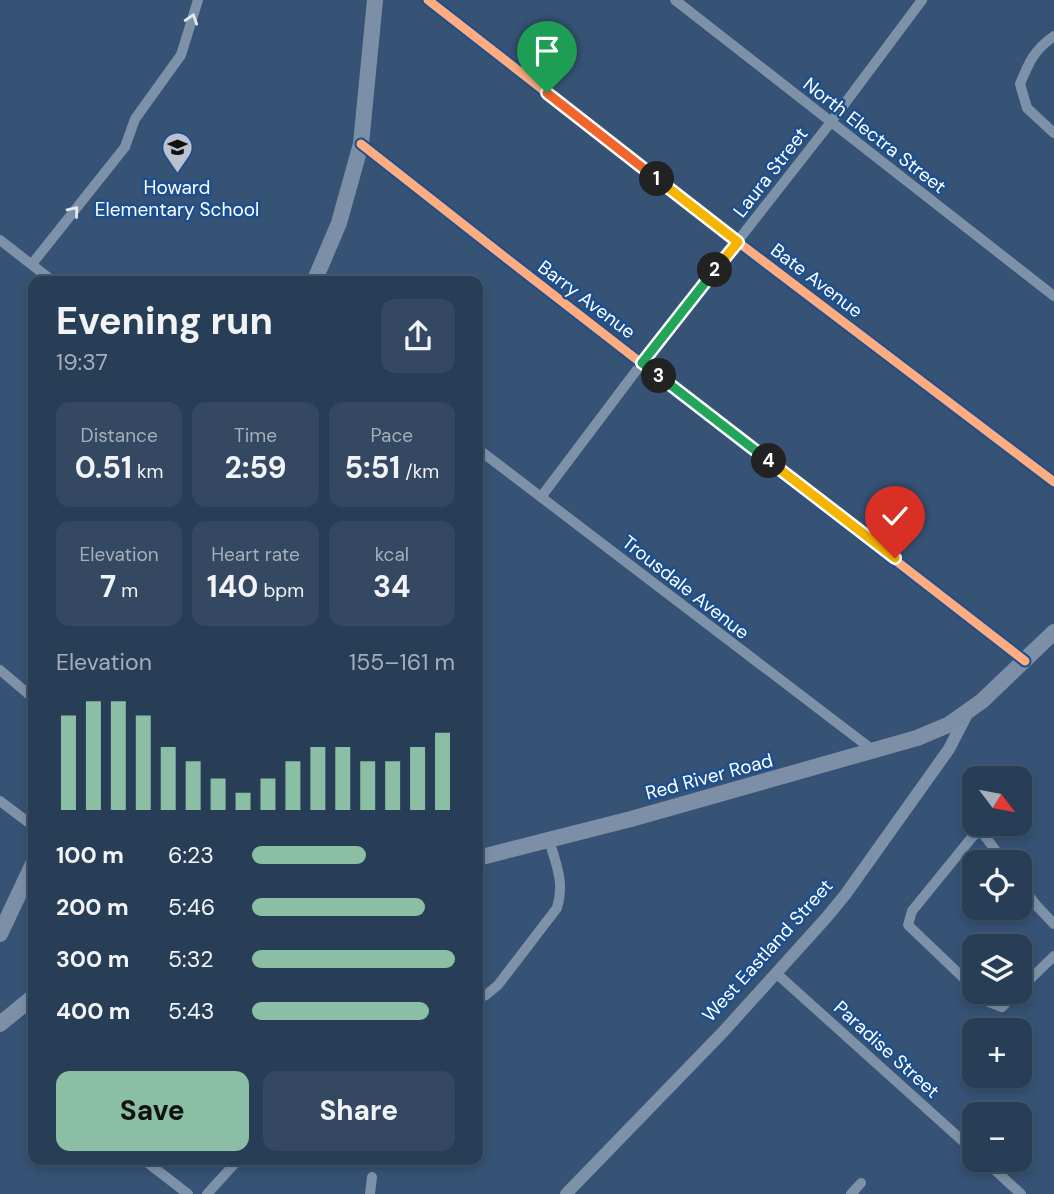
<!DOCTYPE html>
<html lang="en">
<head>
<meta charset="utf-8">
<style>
  :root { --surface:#283e57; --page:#344961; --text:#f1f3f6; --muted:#a5aeba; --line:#44576d; --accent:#8abfa5 }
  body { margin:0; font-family:"DM Sans",sans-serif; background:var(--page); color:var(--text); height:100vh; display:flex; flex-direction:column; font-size:26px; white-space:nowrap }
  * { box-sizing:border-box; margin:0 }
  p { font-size:23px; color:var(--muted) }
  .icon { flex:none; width:38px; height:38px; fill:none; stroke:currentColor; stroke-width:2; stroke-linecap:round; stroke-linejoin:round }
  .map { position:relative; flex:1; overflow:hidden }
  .details { position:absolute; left:28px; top:276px; width:455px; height:889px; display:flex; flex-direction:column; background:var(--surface); border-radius:14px; box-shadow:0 4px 10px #0003,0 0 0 2px var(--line) }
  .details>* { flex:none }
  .needle { width:46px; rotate:122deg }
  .tools { position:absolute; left:962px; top:766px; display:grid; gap:14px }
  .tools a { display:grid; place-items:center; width:70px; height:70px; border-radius:14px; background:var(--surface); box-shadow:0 4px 10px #0003,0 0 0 2px var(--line); font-size:35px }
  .pin { position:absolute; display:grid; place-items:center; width:60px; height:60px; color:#fff; margin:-72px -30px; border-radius:50% 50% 50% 0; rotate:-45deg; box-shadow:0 0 7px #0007 }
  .pin .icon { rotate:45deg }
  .km { position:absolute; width:35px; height:35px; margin:-18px; border-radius:50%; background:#222; color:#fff; font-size:19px; line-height:35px; text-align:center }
  .round { display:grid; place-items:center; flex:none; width:74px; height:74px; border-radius:14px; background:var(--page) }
  .head { display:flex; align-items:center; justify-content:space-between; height:119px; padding:0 28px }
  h1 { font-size:38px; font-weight:700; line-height:52px }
  .figures { display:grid; grid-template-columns:repeat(3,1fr); gap:10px; height:119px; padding:7px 28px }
  .figures div { display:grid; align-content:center; border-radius:14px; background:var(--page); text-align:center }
  .figures b { font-size:30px; font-weight:700 }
  .figures small { font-size:19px; font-weight:400 }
  .figures p { font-size:19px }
  .chart { height:196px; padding:14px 28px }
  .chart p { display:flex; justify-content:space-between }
  .chart svg { width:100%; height:126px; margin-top:7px; stroke:var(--accent); stroke-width:6 }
  .action { display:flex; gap:14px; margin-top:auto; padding:14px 28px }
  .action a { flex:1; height:80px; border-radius:14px; background:var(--accent); color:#111; font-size:28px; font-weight:700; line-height:80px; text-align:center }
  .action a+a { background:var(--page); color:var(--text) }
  ul { padding:0 28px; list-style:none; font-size:23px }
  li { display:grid; grid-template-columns:112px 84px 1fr; align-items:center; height:52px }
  li i { height:18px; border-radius:9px; background:var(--accent) }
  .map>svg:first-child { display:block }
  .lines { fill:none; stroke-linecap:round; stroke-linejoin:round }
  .minor { stroke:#7d92a8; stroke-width:10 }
  .tertiary { stroke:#7d92a8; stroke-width:12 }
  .primary { stroke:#7d8ea7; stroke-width:16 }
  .cycleway-casing { stroke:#1b4f8f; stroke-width:13 }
  .cycleway { stroke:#ffac80; stroke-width:9 }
  .oneway { stroke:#e5e9ee }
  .split-1-casing { stroke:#fff; stroke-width:14 }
  .split-2-casing { stroke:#fff; stroke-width:14 }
  .split-3-casing { stroke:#fff; stroke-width:14 }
  .split-4-casing { stroke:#fff; stroke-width:14 }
  .split-5-casing { stroke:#fff; stroke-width:14 }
  .split-1 { stroke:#f0652b; stroke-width:9 }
  .split-2 { stroke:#f5b400; stroke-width:9 }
  .split-3 { stroke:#22a559; stroke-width:9 }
  .split-4 { stroke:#22a559; stroke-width:9 }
  .split-5 { stroke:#f5b400; stroke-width:9 }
  .labels { text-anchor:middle; stroke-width:5; stroke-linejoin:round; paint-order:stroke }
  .street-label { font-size:19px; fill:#fff; stroke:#1b4f8f }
  .poi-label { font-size:19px; fill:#fff; stroke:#1b4f8f }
</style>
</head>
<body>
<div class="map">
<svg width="1054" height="1194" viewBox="0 0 1054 1194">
  <rect width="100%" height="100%" fill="#365274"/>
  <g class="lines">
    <g class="minor">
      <polyline points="428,0 738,242 1054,482"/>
      <polyline points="675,0 1054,296"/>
      <path d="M1054 36C1034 50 1029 62 1020 84L1027 108 1054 133"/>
      <polyline points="361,144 506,258 1025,661"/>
      <polyline points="0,240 54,282"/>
      <polyline points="32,264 125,147 135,119 181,55 198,0"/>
      <polyline points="478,449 874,751"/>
      <polyline points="541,497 642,363 831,122 922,0"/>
      <polyline points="0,670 33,698"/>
      <polyline points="0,801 33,826"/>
      <polyline points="1020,884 1037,906 1054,924"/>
      <polyline points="776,973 975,1152"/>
      <polyline points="975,989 908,925 912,911 973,836 981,831 1005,863"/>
      <polyline points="1020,989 1054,956"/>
      <polyline points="978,992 989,1002 1002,1007 1017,992"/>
      <path d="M478 998 486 995 498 985 557 908C565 883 556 864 549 840"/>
      <polyline points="144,1160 188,1194"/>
      <polyline points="984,1160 1021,1194"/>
      <polyline points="207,1194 238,1160"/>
      <polyline points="370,1194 372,1177"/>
      <polyline points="851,1194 861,1183"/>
    </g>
    <polyline class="tertiary" points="566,1194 723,1032 826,918 845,895 949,749 968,712"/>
    <g class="primary">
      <polyline points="314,282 339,223 361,144 375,0"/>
      <polyline points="478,858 631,819 917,738 948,725 982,701 1054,632"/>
      <polyline points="0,934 33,864"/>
      <polyline points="0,1024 33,997"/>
    </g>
    <defs>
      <g id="cycleway">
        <polyline points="428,0 738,242 1054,482"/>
        <polyline points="361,144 506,258 1025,661"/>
      </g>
    </defs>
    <use href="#cycleway" class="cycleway-casing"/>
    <use href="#cycleway" class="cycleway"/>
  </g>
  <defs><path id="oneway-chevron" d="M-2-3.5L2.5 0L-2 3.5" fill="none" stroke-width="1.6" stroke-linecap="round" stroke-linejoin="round" transform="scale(1.75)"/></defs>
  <g class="oneway">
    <use href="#oneway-chevron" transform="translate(192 19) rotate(-72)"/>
    <use href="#oneway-chevron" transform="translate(74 211) rotate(-51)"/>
  </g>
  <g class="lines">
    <defs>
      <polyline id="split-1" points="547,93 657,179"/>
      <polyline id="split-2" points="657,179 738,242 715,270"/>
      <polyline id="split-3" points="659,376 642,363 715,270"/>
      <polyline id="split-4" points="659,376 769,461"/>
      <polyline id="split-5" points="769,461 895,558"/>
    </defs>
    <use href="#split-1" class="split-1-casing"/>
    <use href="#split-2" class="split-2-casing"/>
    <use href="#split-3" class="split-3-casing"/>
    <use href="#split-4" class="split-4-casing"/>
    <use href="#split-5" class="split-5-casing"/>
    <use href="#split-1" class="split-1"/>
    <use href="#split-2" class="split-2"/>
    <use href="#split-3" class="split-3"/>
    <use href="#split-4" class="split-4"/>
    <use href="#split-5" class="split-5"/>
  </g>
  <defs>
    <symbol id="school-pin" viewBox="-11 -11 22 30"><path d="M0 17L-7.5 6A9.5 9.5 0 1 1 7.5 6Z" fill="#b9c2ce" stroke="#1b4f8f"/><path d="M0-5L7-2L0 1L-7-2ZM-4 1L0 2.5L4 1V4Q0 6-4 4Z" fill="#111"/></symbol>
  </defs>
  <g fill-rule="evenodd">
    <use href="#school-pin" x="160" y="130" width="35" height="47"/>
  </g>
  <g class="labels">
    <g class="street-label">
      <text transform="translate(875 135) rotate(38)" y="7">North Electra Street</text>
      <text transform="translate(770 172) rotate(-52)" y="7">Laura Street</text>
      <text transform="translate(817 280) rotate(37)" y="7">Bate Avenue</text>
      <text transform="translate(587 299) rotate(37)" y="7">Barry Avenue</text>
      <text transform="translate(686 587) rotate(38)" y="7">Trousdale Avenue</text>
      <text transform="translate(709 776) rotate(-15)" y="7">Red River Road</text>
      <text transform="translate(767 950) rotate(-48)" y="7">West Eastland Street</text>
      <text transform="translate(887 1049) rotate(42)" y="7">Paradise Street</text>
    </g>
    <g class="poi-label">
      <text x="177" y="194">Howard<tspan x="177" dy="22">Elementary School</tspan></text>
    </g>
  </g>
</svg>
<div class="tools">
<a><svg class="needle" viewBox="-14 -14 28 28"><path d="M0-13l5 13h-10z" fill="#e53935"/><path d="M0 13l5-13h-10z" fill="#a5aeba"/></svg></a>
<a><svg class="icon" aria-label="locate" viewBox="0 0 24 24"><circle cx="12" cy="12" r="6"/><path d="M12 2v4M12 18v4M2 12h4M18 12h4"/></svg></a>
<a><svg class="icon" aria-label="layers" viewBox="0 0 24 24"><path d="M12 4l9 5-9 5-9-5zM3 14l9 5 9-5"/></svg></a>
<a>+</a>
<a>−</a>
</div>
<div class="pin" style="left:547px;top:93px;background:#1e9e55"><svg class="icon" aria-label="arrive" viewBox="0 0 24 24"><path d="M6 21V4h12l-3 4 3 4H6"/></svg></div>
<div class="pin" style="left:895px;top:558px;background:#d93025"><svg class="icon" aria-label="check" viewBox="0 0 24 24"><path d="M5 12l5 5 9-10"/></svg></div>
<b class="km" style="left:657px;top:179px">1</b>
<b class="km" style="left:715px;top:270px">2</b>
<b class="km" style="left:659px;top:376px">3</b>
<b class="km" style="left:769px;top:461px">4</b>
<section class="details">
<div class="head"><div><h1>Evening run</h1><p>19:37</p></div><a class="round"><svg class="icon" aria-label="share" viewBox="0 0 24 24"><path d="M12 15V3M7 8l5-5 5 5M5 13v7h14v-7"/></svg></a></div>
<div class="figures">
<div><p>Distance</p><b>0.51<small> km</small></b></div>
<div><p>Time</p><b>2:59</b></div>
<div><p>Pace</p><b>5:51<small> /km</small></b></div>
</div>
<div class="figures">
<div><p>Elevation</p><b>7<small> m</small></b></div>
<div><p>Heart rate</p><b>140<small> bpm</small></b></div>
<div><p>kcal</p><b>34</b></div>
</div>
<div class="chart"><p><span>Elevation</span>155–161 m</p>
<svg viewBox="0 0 160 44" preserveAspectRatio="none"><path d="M5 44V11M15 44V6M25 44V6M35 44V11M45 44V22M55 44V27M65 44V33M75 44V38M85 44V33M95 44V27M105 44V22M115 44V22M125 44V27M135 44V27M145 44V22M155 44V17"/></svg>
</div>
<ul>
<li><b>100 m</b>6:23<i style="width:56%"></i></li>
<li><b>200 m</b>5:46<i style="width:85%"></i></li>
<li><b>300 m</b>5:32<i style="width:100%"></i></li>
<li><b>400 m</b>5:43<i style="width:87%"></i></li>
</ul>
<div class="action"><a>Save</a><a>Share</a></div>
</section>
</div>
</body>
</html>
